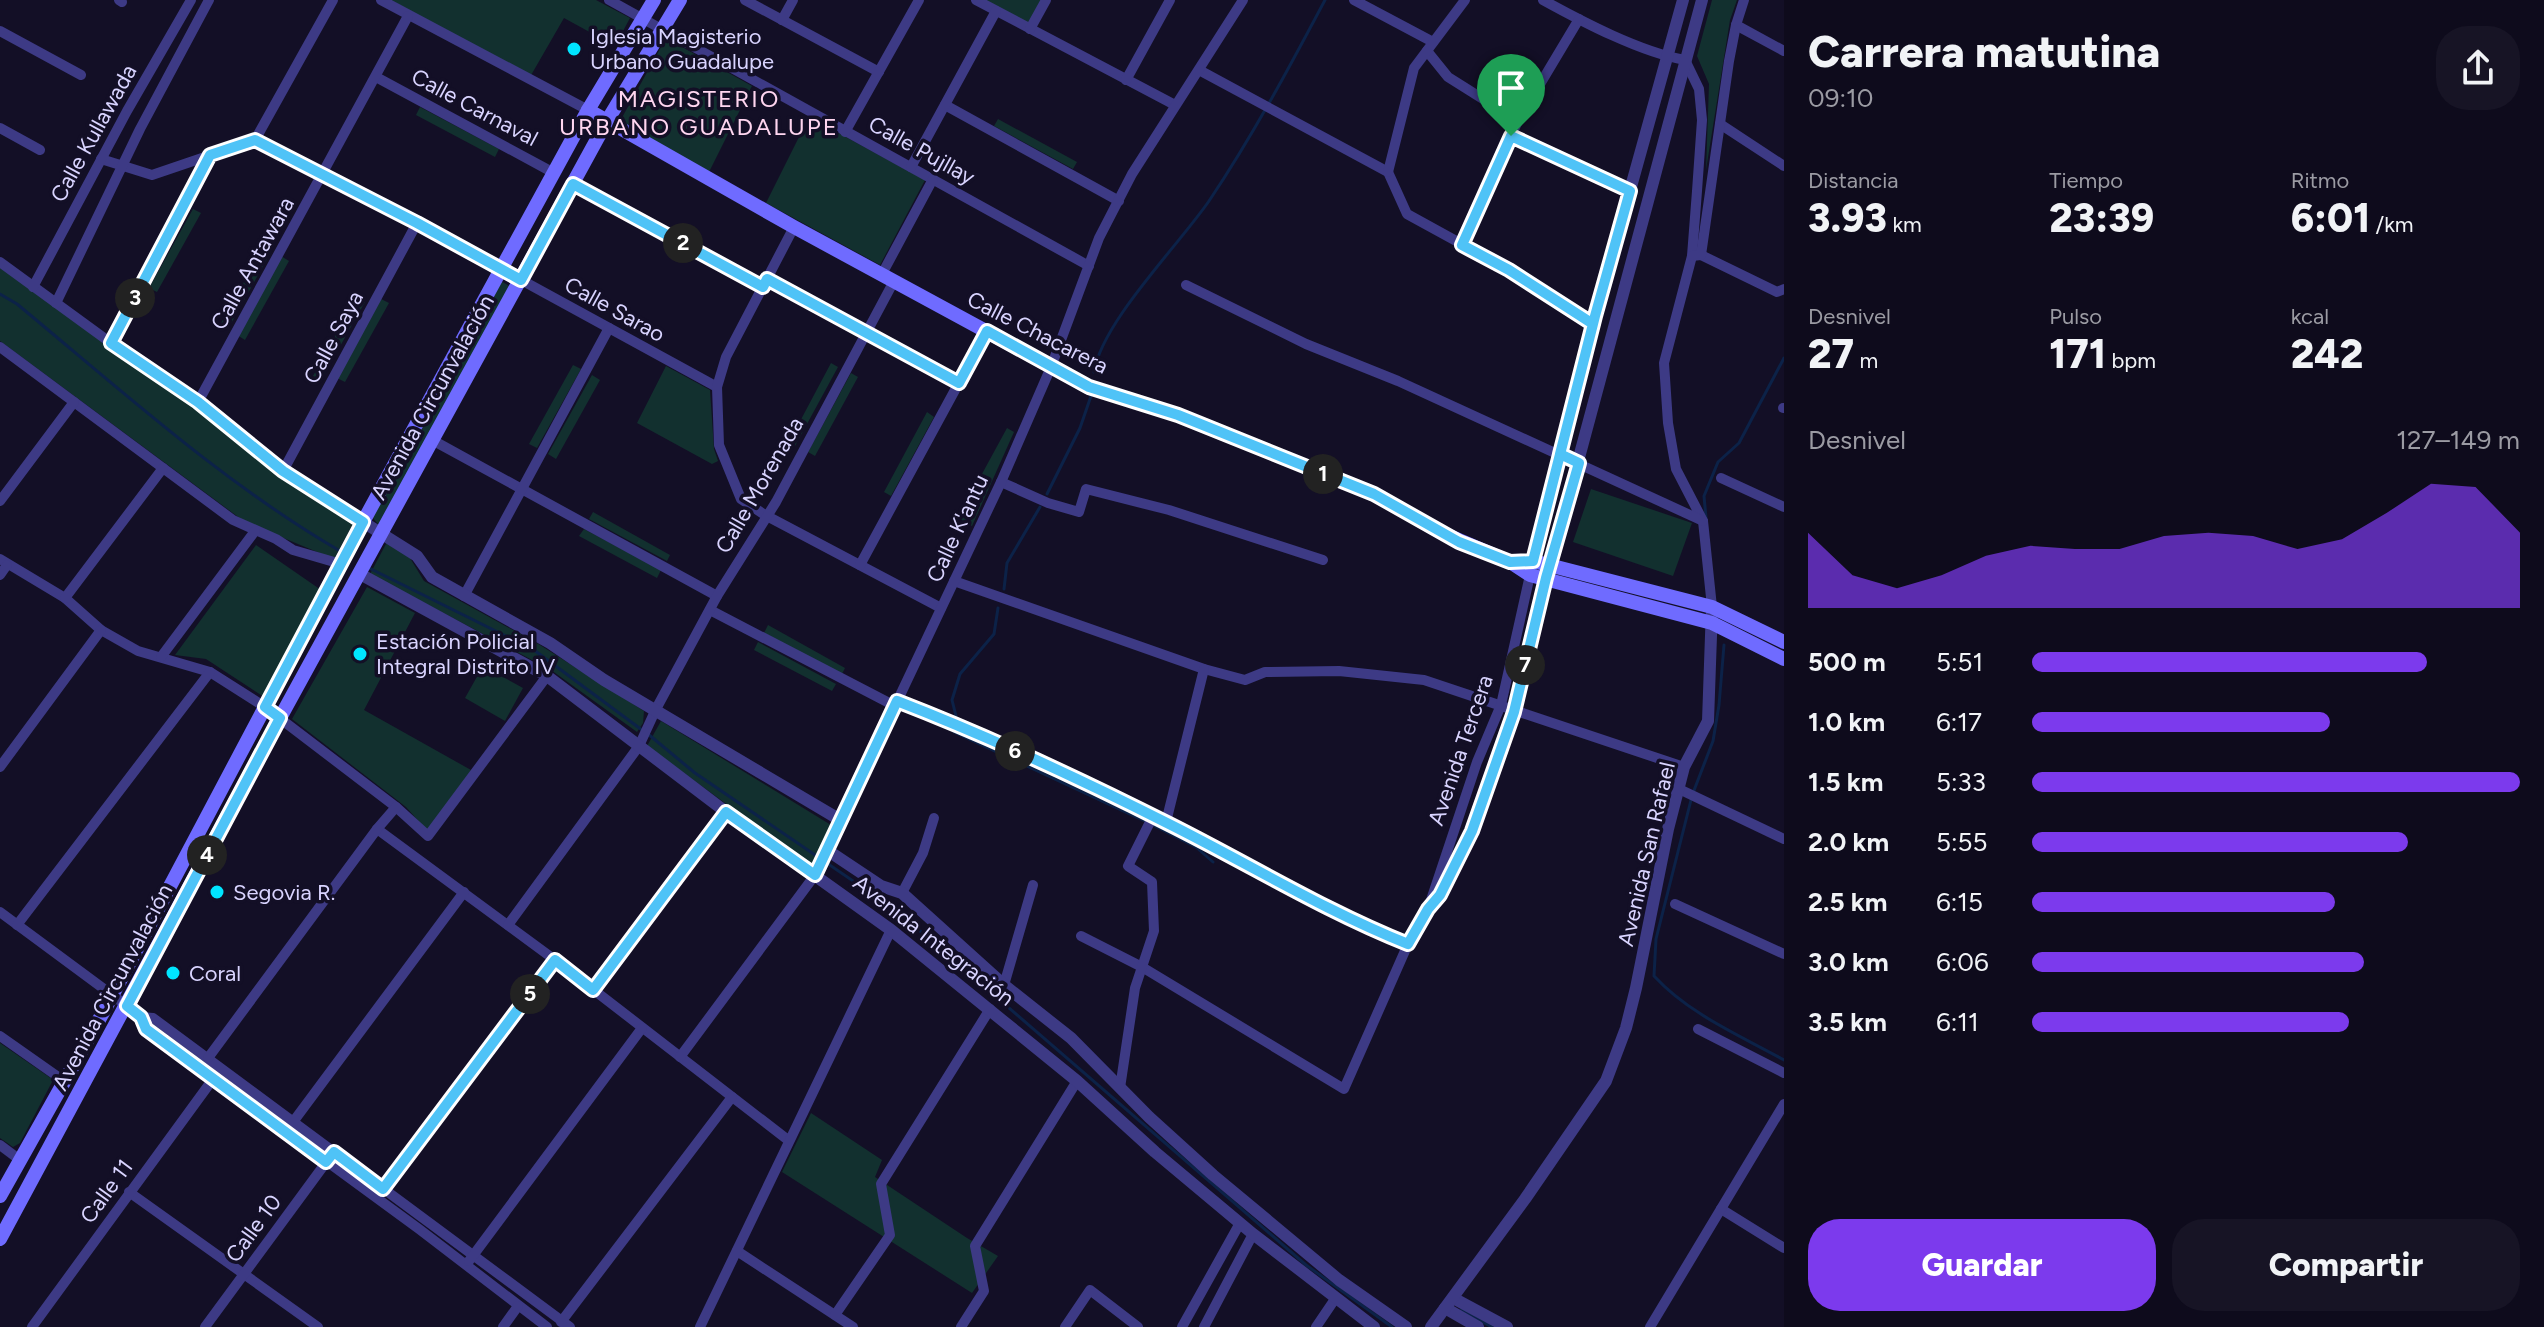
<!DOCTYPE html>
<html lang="es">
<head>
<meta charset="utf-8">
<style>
  :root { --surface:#0e0b1c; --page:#171425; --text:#f1f3f6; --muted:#9b9ba3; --accent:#7c3aed }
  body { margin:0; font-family:Figtree,sans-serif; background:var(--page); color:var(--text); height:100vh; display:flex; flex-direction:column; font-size:30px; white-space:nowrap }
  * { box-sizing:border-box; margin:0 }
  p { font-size:26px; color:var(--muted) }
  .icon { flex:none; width:44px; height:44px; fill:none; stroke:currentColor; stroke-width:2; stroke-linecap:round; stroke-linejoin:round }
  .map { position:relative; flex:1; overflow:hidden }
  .panel { display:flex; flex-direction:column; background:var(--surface); width:760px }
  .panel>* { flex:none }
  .pin { position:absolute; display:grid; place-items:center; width:68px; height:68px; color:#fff; margin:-82px -34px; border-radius:50% 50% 50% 0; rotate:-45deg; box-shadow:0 0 8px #0007 }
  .pin .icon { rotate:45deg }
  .km { position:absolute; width:40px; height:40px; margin:-20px; border-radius:50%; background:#222; color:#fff; font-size:22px; line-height:40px; text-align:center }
  .round { display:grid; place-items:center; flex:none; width:84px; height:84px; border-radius:32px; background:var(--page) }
  .summary { display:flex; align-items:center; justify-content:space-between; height:136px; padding:0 24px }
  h1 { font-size:44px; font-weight:800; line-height:60px }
  .metrics { display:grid; grid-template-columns:repeat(3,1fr); gap:12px; height:136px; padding:8px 24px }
  .metrics div { display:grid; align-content:center }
  .metrics b { font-size:40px; font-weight:800 }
  .metrics small { font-size:22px; font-weight:400 }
  .metrics p { font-size:22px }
  .chart { height:224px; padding:16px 24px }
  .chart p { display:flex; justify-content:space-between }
  .chart svg { width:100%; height:144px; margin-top:8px; fill:var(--accent); opacity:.7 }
  .button { display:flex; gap:16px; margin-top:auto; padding:16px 24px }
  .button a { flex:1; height:92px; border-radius:32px; background:var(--accent); color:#fff; font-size:32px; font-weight:800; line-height:92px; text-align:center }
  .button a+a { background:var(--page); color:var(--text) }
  ul { padding:0 24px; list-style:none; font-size:26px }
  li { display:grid; grid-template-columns:128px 96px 1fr; align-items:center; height:60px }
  li i { height:20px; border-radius:10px; background:var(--accent) }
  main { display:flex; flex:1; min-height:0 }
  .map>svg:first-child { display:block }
  .green { fill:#12302f }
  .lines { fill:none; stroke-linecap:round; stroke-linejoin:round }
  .stream { stroke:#0c2248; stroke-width:3 }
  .minor { stroke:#3d3a85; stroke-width:10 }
  .tertiary { stroke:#3d3a85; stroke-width:12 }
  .secondary { stroke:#6f6bff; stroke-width:14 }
  .route-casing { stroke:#fff; stroke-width:16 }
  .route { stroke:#4fc3f7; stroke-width:10 }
  .poi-dot { fill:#00e5ff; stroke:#130f26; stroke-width:3 }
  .labels { text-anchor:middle; stroke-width:7; stroke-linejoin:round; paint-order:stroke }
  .poi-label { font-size:22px; fill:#d9d4ff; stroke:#130f26; text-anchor:start }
  .street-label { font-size:22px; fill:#d9d4ff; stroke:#130f26 }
  .neighbourhood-label { font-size:24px; letter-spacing:2px; fill:#ffd6f0; stroke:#130f26 }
</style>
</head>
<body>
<main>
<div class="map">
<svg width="1784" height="1327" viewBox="0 0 1784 1327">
  <rect width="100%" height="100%" fill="#130f26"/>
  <g class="green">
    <polygon points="391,0 596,0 630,18 615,46 564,18 530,77"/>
    <polygon points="985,0 1042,0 1029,24"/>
    <polygon points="1712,0 1737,0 1730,20 1706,170 1709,84 1697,56"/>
    <polygon points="666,38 752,86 709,172 619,123"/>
    <polygon points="420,107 499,149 495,157 416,115"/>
    <polygon points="809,117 925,180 880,265 766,203"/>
    <polygon points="998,119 1077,162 1073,169 994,126"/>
    <polygon points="193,209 201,213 157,292 149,288"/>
    <polygon points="264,246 272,250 228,329 220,325"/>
    <polygon points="281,256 289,261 245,340 237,335"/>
    <polygon points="0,267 354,522 334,559 245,522 0,341"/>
    <polygon points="501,281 511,287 382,522 378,524 372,517"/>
    <polygon points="357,297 365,302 321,380 313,376"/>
    <polygon points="381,299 389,303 345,382 337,378"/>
    <polygon points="831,363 838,367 795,446 789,442"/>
    <polygon points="573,365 581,369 537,448 529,444"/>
    <polygon points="666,366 710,390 714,449 718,461 712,464 637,423"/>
    <polygon points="851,373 858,377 815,456 808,452"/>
    <polygon points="592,375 600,380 556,459 548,454"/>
    <polygon points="927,412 934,417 891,496 884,492"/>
    <polygon points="1007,428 1014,432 972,526 958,518"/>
    <polygon points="1591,489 1692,523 1673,576 1573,542"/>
    <polygon points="593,512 670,555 667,561 589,519"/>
    <polygon points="584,529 661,570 657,578 579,536"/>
    <polygon points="387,542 410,558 424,581 540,645 644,711 643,723 637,732 551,670 370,574"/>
    <polygon points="256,545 324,592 264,697 206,659 175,655"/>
    <polygon points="367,587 415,613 364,710 471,770 430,834 406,807 292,719"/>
    <polygon points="768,625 845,668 842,674 764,633"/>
    <polygon points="758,642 836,684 832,691 754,650"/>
    <polygon points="483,666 523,688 505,721 465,698"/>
    <polygon points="661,721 831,825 811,866 647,746"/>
    <polygon points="0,1043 52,1079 52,1082 20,1143 13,1147 0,1138"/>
    <polygon points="811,1113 882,1160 875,1177 967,1238 998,1256 972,1293 782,1172"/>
  </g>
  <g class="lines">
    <g class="stream">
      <path d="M0 294 17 304C121 390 223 483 340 551"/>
      <path d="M1094 372C1102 322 1178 246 1209 201 1252 137 1289 68 1325 0"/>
      <polyline points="1047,494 1080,428 1091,396"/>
      <polyline points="1706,518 1704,496 1718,462 1739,443 1784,358"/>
      <polyline points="367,567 534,650 642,730"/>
      <polyline points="1004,589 1007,563 1040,507"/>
      <polyline points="998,608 994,634 960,674 952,700 956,716 954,732 1149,823 1196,847 1213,862"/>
      <polyline points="648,734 695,773 897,911 1306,1265 1392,1327"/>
      <polyline points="1693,793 1713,741 1719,705 1724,645"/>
      <path d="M1691 800 1656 939 1654 976C1689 1014 1739 1035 1784 1060"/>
      <polyline points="1461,1310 1492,1327"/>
    </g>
    <g class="minor">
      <polyline points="119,0 122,2"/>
      <polyline points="381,0 588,110"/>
      <polyline points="609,0 1089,266"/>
      <polyline points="745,0 879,72"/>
      <polyline points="976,0 1175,105"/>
      <polyline points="1354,0 1433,42"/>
      <path d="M1543 0C1583 22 1640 52 1685 60L1699 89 1702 120 1697 191 1692 256 1664 363 1668 423 1676 469 1703 521 1712 607"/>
      <polyline points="782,20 793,0"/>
      <polyline points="1736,25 1784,51"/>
      <polyline points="1030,29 1046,0"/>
      <polyline points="0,31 81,75"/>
      <polyline points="1427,51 1448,77 1518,121"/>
      <polyline points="1199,70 1388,172 1407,214 1509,270 1593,324"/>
      <polyline points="376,77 554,173"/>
      <polyline points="1126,80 1170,0"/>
      <polyline points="945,105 1119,201"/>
      <polyline points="1720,124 1784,166"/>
      <polyline points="0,128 40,150"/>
      <polyline points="845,132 919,0"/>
      <polyline points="1511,136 1630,191"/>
      <polyline points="255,140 333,0"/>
      <polyline points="101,159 152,175 255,140 417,223 717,387"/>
      <polyline points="911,167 996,11"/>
      <polyline points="1388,172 1414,68 1465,0"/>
      <polyline points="573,184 763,287"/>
      <polyline points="794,227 726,357 717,387 719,445 741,499 765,515 941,608"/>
      <polyline points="1462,245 1518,121 1579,19"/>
      <polyline points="1701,255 1777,292 1784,289"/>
      <polyline points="1692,256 1701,255 1729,61 1736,25 1744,0"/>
      <polyline points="0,262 111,343 198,402 283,471 363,522"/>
      <polyline points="882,274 933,179"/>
      <polyline points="767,279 959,383"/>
      <polyline points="1186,285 1306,344 1398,381 1703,521"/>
      <polyline points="33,287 127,111 191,0"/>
      <polyline points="56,303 140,129 209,0"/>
      <polyline points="111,343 210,155"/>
      <polyline points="0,347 233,520 276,539 293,550 341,564"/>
      <polyline points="198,402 408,16"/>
      <polyline points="1783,408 1784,408"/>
      <polyline points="434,441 717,596"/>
      <polyline points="283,471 417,223"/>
      <polyline points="1721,478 1784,507"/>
      <polyline points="1001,482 1048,503 1079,512 1086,489 1169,510 1323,560"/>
      <polyline points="0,501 74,402"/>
      <polyline points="0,559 65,598 101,630 138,651 210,672 265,707 396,807 428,836 547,676"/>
      <polyline points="860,565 987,331"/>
      <polyline points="0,575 7,565"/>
      <polyline points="954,581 1204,669 1245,680 1265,672 1339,671 1424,680 1684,767"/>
      <polyline points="464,596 609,328"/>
      <polyline points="65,598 163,468"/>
      <polyline points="710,610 895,706"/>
      <polyline points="161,657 255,531"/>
      <path d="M897 701C990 737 1080 779 1169 824 1249 864 1325 911 1408 944"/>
      <polyline points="0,767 101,630"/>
      <polyline points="1679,789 1784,839"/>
      <polyline points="1166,822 1204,669"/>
      <polyline points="377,829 555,960 788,1140"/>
      <polyline points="902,893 923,853 934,818"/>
      <polyline points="1675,904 1784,954"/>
      <path d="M1429 907C1444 892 1451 874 1460 855 1502 767 1523 671 1546 578"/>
      <polyline points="0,912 127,1006 141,1017 146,1029 419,1229 547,1327"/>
      <polyline points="17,925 210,672"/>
      <polyline points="508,925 639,746 656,709 717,596 776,502 894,281"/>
      <polyline points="1081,936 1142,967 1344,1089 1408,944 1428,909 1477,762 1501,705 1530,575"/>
      <polyline points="1004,985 1033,885"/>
      <polyline points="593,990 726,812"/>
      <polyline points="141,1017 153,1018 570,1327"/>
      <polyline points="1698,1029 1784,1073"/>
      <polyline points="0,1036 64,1081"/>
      <polyline points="680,1057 815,875 1001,482 1051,367 1099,238 1132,174 1243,0"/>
      <polyline points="208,1058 377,829 396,807"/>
      <polyline points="1120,1088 1135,988 1154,931 1152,882 1128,866 1153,816"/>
      <polyline points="293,1122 464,892"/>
      <polyline points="0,1145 20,1160"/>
      <polyline points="383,1189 555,960"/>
      <polyline points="129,1192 318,1327"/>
      <polyline points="1721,1209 1784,1248"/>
      <polyline points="737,1251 853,1327"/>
      <polyline points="469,1261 642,1028"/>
      <polyline points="835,1315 890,1235 881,1184 990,1009"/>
      <polyline points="561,1322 732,1097"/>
      <polyline points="32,1327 213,1079"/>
      <polyline points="205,1327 330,1157"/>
      <polyline points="503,1327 518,1306"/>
      <polyline points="700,1327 891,930"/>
      <polyline points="961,1327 984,1291 975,1246 1077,1081"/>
      <polyline points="1065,1327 1090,1290 1138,1327"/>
      <polyline points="1182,1327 1240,1223"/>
      <polyline points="1204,1327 1253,1234"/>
      <polyline points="1316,1327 1335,1299"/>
      <polyline points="1650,1327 1784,1104"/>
    </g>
    <g class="tertiary">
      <polyline points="363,522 417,556 432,577 550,643 604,680 842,821"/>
      <polyline points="1531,569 1595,316 1683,0"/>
      <polyline points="1548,573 1702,0"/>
      <polyline points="360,574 547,676 726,812 891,930 1077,1081 1155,1152 1253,1234 1374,1327"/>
      <polyline points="827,850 881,886 902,893 1004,985 1071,1038 1149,1117 1213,1175 1339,1280 1406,1327"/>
      <polyline points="1453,1298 1507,1327"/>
      <polyline points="1445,1308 1478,1327"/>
      <polyline points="1431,1327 1525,1199 1606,1081 1626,1028 1636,988 1668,829 1684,767 1708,721 1712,607"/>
    </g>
    <g class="secondary">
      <polyline points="588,110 794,227 1089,387 1178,415 1374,494 1440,532 1510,562 1530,575 1712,623 1784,659"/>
      <polyline points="1510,562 1533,561 1712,607 1784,642"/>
      <polyline points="0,1196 105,1009 363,522 588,110 654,0"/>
      <polyline points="0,1239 280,718 607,121 680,0"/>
    </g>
  </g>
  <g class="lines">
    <defs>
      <path id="route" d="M1511 136 1630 191 1595 316 1593 324C1573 403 1553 482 1533 561L1510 562 1459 542 1374 494 1178 415 1089 387 987 331 959 383 767 279 763 287 573 184 521 280 417 223 255 140 210 155 111 343 198 402 283 471 363 522 265 707 280 718 127 1006 141 1017 146 1029 326 1162 334 1152 383 1189 555 960 593 990 726 812 815 875 897 701C990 737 1080 779 1169 824 1249 864 1325 911 1408 944L1428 909 1440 895 1472 831 1514 712 1546 578 1579 463 1560 454 1593 324 1509 270 1462 245 1511 136"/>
    </defs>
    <use href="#route" class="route-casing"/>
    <use href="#route" class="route"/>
  </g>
  <g class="poi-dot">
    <circle cx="574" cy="49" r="8"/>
    <circle cx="360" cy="654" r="8"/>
    <circle cx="217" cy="892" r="8"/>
    <circle cx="173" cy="973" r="8"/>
  </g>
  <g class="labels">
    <g class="poi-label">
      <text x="590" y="44">Iglesia Magisterio<tspan x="590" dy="25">Urbano Guadalupe</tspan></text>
      <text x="376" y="649">Estación Policial<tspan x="376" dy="25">Integral Distrito IV</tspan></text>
      <text x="233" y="900">Segovia R.</text>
      <text x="189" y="981">Coral</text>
    </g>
    <g class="street-label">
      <text transform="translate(475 107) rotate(28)" y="8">Calle Carnaval</text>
      <text transform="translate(93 133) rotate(-61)" y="8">Calle Kullawada</text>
      <text transform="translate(922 150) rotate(29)" y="8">Calle Pujllay</text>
      <text transform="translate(252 263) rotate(-61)" y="8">Calle Antawara</text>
      <text transform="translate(615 309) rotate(29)" y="8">Calle Sarao</text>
      <text transform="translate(1038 332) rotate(27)" y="8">Calle Chacarera</text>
      <text transform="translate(333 337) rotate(-62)" y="8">Calle Saya</text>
      <text transform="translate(432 397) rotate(-61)" y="8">Avenida Circunvalación</text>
      <text transform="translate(759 485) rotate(-60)" y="8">Calle Morenada</text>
      <text transform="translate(957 528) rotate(-65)" y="8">Calle K'antu</text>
      <text transform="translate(1460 750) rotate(-71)" y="8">Avenida Tercera</text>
      <text transform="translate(1646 854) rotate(-77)" y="8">Avenida San Rafael</text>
      <text transform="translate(934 940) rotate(38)" y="8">Avenida Integración</text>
      <text transform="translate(112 987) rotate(-62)" y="8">Avenida Circunvalación</text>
      <text transform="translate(106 1191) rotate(-54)" y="8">Calle 11</text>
      <text transform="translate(253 1228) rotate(-54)" y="8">Calle 10</text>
    </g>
    <g class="neighbourhood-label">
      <text x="699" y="107">MAGISTERIO<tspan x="699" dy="28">URBANO GUADALUPE</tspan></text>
    </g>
  </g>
</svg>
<div class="pin" style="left:1511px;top:136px;background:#1e9e55"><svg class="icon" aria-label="arrive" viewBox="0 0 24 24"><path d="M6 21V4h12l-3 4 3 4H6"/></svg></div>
<b class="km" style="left:1323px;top:474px">1</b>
<b class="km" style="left:683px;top:243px">2</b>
<b class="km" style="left:135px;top:298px">3</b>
<b class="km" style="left:207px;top:855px">4</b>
<b class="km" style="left:530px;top:994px">5</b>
<b class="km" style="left:1015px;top:751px">6</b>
<b class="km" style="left:1525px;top:665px">7</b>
</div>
<section class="panel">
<div class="summary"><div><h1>Carrera matutina</h1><p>09:10</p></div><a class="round"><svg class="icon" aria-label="share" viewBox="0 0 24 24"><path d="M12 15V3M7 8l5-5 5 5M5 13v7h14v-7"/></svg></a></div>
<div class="metrics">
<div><p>Distancia</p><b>3.93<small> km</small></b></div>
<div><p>Tiempo</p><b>23:39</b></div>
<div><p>Ritmo</p><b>6:01<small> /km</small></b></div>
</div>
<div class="metrics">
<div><p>Desnivel</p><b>27<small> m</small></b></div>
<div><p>Pulso</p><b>171<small> bpm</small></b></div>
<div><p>kcal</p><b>242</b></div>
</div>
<div class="chart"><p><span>Desnivel</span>127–149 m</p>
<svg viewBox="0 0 160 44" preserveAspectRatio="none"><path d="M0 44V21L10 34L20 38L30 34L40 28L50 25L60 26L70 26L80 22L90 21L100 22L110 26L120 23L130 15L140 6L150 7L160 21V44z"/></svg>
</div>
<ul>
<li><b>500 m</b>5:51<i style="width:81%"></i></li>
<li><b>1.0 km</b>6:17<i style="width:61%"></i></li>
<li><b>1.5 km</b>5:33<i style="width:100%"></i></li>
<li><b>2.0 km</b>5:55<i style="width:77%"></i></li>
<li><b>2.5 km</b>6:15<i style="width:62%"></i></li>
<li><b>3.0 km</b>6:06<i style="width:68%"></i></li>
<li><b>3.5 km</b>6:11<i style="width:65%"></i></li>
</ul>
<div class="button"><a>Guardar</a><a>Compartir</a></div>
</section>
</main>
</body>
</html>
